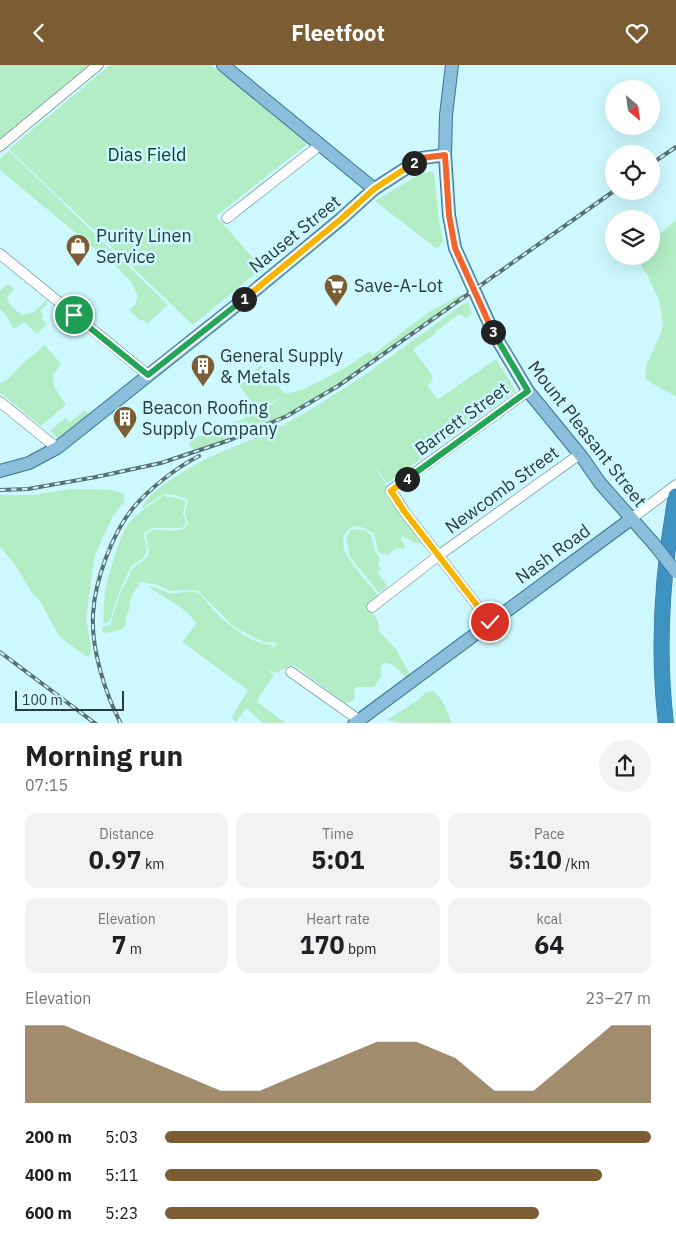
<!DOCTYPE html>
<html lang="en">
<head>
<meta charset="utf-8">
<style>
  :root { --surface:#fff; --page:#f2f2f2; --text:#202124; --muted:#757577; --accent:#7c5c32 }
  body { margin:0; font-family:"IBM Plex Sans",sans-serif; background:var(--page); color:var(--text); height:100vh; display:flex; flex-direction:column; font-size:19px; white-space:nowrap }
  * { box-sizing:border-box; margin:0 }
  p { font-size:16px; color:var(--muted) }
  .icon { flex:none; width:28px; height:28px; fill:none; stroke:currentColor; stroke-width:2; stroke-linecap:round; stroke-linejoin:round }
  .map { position:relative; height:658px; overflow:hidden }
  .sheet { display:flex; flex-direction:column; background:var(--surface); flex:1 }
  .sheet>* { flex:none }
  .needle { width:32px; rotate:151deg }
  .controls { position:absolute; left:605px; top:15px; display:grid; gap:10px }
  .controls a { display:grid; place-items:center; width:55px; height:55px; border-radius:50%; background:var(--surface); box-shadow:0 5px 20px #0002; font-size:25px }
  .scale { position:absolute; left:15px; bottom:12px; width:109px; box-sizing:border-box; padding-left:5px; border:2px solid #2a3b3e; border-top:0; font-size:14px; line-height:18px; white-space:nowrap; color:#2a3b3e; -webkit-text-stroke:4px #cef8ff; paint-order:stroke }
  .pin { position:absolute; display:grid; place-items:center; width:42px; height:42px; color:#fff; margin:-21px; border:2px solid #fff; border-radius:50%; box-shadow:0 1px 5px #0007 }
  .km { position:absolute; width:25px; height:25px; margin:-12px; border-radius:50%; background:#222; color:#fff; font-size:14px; line-height:25px; text-align:center }
  .round { display:grid; place-items:center; flex:none; width:52px; height:52px; border-radius:26px; background:var(--page) }
  .head { display:flex; align-items:center; justify-content:space-between; height:85px; padding:0 25px }
  h1 { font-size:28px; font-weight:700; line-height:38px }
  .figures { display:grid; grid-template-columns:repeat(3,1fr); gap:8px; height:85px; padding:5px 25px }
  .figures div { display:grid; align-content:center; border-radius:12px; background:var(--page); text-align:center }
  .figures b { font-size:25px; font-weight:700 }
  .figures small { font-size:14px; font-weight:400 }
  .figures p { font-size:14px }
  .chart { height:140px; padding:10px 25px }
  .chart p { display:flex; justify-content:space-between }
  .chart svg { width:100%; height:90px; margin-top:5px; fill:var(--accent); opacity:.7 }
  ul { padding:0 25px; list-style:none; font-size:16px }
  li { display:grid; grid-template-columns:80px 60px 1fr; align-items:center; height:38px }
  li i { height:12px; border-radius:6px; background:var(--accent) }
  header { display:flex; justify-content:space-between; align-items:center; height:65px; padding:0 25px; background:var(--accent); color:#fff; font-size:22px; font-weight:700 }
  .map>svg:first-child { display:block }
  .green { fill:#b2edc5 }
  .lines { fill:none; stroke-linecap:round; stroke-linejoin:round }
  .minor-casing { stroke:#4c7178; stroke-width:11 }
  .major-casing { stroke:#377494; stroke-width:14 }
  .highway-casing { stroke:#377494; stroke-width:16 }
  .minor { stroke:#fff; stroke-width:10 }
  .major { stroke:#8bbeda; stroke-width:12 }
  .highway { stroke:#3e93c2; stroke-width:15 }
  .rail-casing { stroke:#587074; stroke-width:4 }
  .rail { stroke:#cef8ff; stroke-width:2; stroke-dasharray:5.5; stroke-linecap:butt }
  .major-bridge-casing { stroke:#377494; stroke-width:14; stroke-linecap:butt }
  .major-bridge { stroke:#8bbeda; stroke-width:12 }
  .split-1-casing { stroke:#fff; stroke-width:10 }
  .split-2-casing { stroke:#fff; stroke-width:10 }
  .split-3-casing { stroke:#fff; stroke-width:10 }
  .split-4-casing { stroke:#fff; stroke-width:10 }
  .split-5-casing { stroke:#fff; stroke-width:10 }
  .split-1 { stroke:#22a559; stroke-width:6 }
  .split-2 { stroke:#f5b400; stroke-width:6 }
  .split-3 { stroke:#f0652b; stroke-width:6 }
  .split-4 { stroke:#22a559; stroke-width:6 }
  .split-5 { stroke:#f5b400; stroke-width:6 }
  .labels { text-anchor:middle; stroke-width:5; stroke-linejoin:round; paint-order:stroke }
  .park-label { font-size:18px; fill:#0d4025; stroke:#cef8ff }
  .street-label { font-size:18px; fill:#2a3b3e; stroke:#cef8ff }
  .poi-label { font-size:18px; fill:#2a3b3e; stroke:#cef8ff; text-anchor:start }
</style>
</head>
<body>
<header><svg class="icon" aria-label="back" viewBox="0 0 24 24"><path d="M15 5l-7 7 7 7"/></svg>Fleetfoot<svg class="icon" aria-label="heart" viewBox="0 0 24 24"><path d="M12 20l-8-8c-3-5 5-10 8-4 3-6 11-1 8 4z"/></svg></header>
<div class="map">
<svg width="676" height="659" viewBox="0 0 676 659">
  <rect width="100%" height="100%" fill="#cef8ff"/>
  <g class="green">
    <polygon points="0,0 90,0 0,74"/>
    <polygon points="110,0 211,0 310,77 216,151 262,203 193,260 9,84"/>
    <polygon points="9,86 168,240 147,259 143,255 141,256 129,245 135,240 138,231 132,218 118,203 0,105 0,94"/>
    <polygon points="430,106 434,109 439,154 443,177 437,184 375,136 417,111"/>
    <path d="M676 155V332C666 325 654 321 645 313L646 301 660 270 663 260 659 234 651 219 649 212 641 202V191H651V177Z"/>
    <path d="M8 219 14 224 7 232C9 240 16 246 23 250L34 247 46 236 48 238 40 246 43 250 42 255 47 259 37 269 24 257 14 264 5 249 0 244V226Z"/>
    <path d="M462 229 464 230C407 272 350 316 287 349 258 364 226 375 195 386L188 379 197 372 262 346 284 330 259 345 239 321 261 300 285 329 304 324 345 303 370 286 373 290 375 288 429 247Z"/>
    <path d="M468 238 472 247 470 251 466 253 459 249 435 267V269L416 282 413 285 430 307 433 313 428 321 437 334 440 333 496 294 516 326 387 418 371 397 385 418 389 428 424 477 423 479 415 478 402 471 401 475 404 479 405 484 397 483 387 490 379 488 374 469C366 464 356 457 348 465 329 484 370 517 379 532L368 540 378 556 379 566 396 584 411 611 406 613C399 605 394 597 383 598L380 603 382 610 374 622H356L354 627 355 632 353 636 345 638 294 600 289 601 276 608 267 604 274 610 261 629 257 637 286 658H263L246 643 236 657 232 652 248 625 182 577 196 559C187 541 163 534 148 521 158 522 161 526 170 528 178 529 189 524 197 528 202 530 207 538 211 542 227 559 247 578 272 580L271 583 275 581 277 578 264 577 234 562 198 526 187 525 170 526 158 520 141 517C135 525 128 534 130 544L127 549 125 562 118 566 104 568 102 564 104 561 110 560 121 526 130 510 131 505 147 492 149 487 146 470C156 457 178 474 188 459L185 448 188 437 187 434C163 425 161 430 142 444 145 428 180 409 193 401 223 383 257 375 287 358 347 325 407 280 463 239Z"/>
    <polygon points="45,280 61,299 53,310 54,321 66,340 41,361 0,328 0,318 8,314 23,298"/>
    <polygon points="85,345 89,350 59,374 50,366 65,353 70,357"/>
    <path d="M72 424C85 425 114 422 124 429V437L113 451 95 490 86 553 91 582 90 589 87 592 60 572 51 557 41 537 33 529 14 498 0 482V430H33Z"/>
    <path d="M163 431 174 432 186 436 183 449 186 457 184 462C170 466 155 458 144 468 144 475 148 482 146 488 143 496 133 497 130 504 121 521 115 538 110 556L105 559 103 556C104 546 104 537 105 528 106 516 121 467 129 458 138 447 152 439 163 431Z"/>
    <polygon points="358,464 366,466 371,470 374,483 380,495 378,498 381,504 377,507 388,522 379,528 350,492 346,474 351,465"/>
    <path d="M433 626C443 633 448 647 451 658H400L387 655 418 635 425 628Z"/>
  </g>
  <g class="lines">
    <defs>
      <g id="minor">
        <polyline points="0,81 98,0"/>
        <polyline points="227,153 320,80"/>
        <polyline points="0,189 148,310"/>
        <polyline points="0,337 57,383"/>
        <polyline points="631,454 676,420"/>
        <polyline points="372,542 438,491 580,389"/>
        <polyline points="490,557 404,446 391,425 528,326"/>
        <polyline points="291,607 359,655"/>
      </g>
      <g id="major">
        <polyline points="223,0 374,124"/>
        <polyline points="452,0 446,50 445,90 449,150 455,183 494,269 528,326 582,392 600,418 654,479"/>
        <polyline points="0,406 29,398 57,383 243,235 341,154 374,124 422,93 445,90"/>
        <polyline points="354,659 631,454"/>
      </g>
      <path id="highway" d="M666 659C657 583 662 507 676 431"/>
    </defs>
    <use href="#minor" class="minor-casing"/>
    <use href="#major" class="major-casing"/>
    <use href="#highway" class="highway-casing"/>
    <use href="#minor" class="minor"/>
    <use href="#major" class="major"/>
    <use href="#highway" class="highway"/>
    <defs>
      <g id="rail">
        <polyline points="651,99 676,82"/>
        <polyline points="0,425 28,424 96,412 161,398 230,375 287,351 338,321 614,126"/>
        <polyline points="0,587 96,659"/>
        <path d="M121 659C105 628 91 584 93 549 95 515 112 469 133 443 149 424 177 402 199 391"/>
      </g>
    </defs>
    <use href="#rail" class="rail-casing"/>
    <use href="#rail" class="rail"/>
    <defs>
      <polyline id="major-bridge" points="654,479 676,507"/>
    </defs>
    <use href="#major-bridge" class="major-bridge-casing"/>
    <use href="#major-bridge" class="major-bridge"/>
  </g>
  <g class="lines">
    <defs>
      <polyline id="split-1" points="74,250 148,310 244,234"/>
      <polyline id="split-2" points="244,234 341,154 374,124 414,98"/>
      <polyline id="split-3" points="414,98 422,93 445,90 449,150 455,183 493,267"/>
      <polyline id="split-4" points="407,414 528,326 493,267"/>
      <polyline id="split-5" points="407,414 391,426 404,446 490,557"/>
    </defs>
    <use href="#split-1" class="split-1-casing"/>
    <use href="#split-2" class="split-2-casing"/>
    <use href="#split-3" class="split-3-casing"/>
    <use href="#split-4" class="split-4-casing"/>
    <use href="#split-5" class="split-5-casing"/>
    <use href="#split-1" class="split-1"/>
    <use href="#split-2" class="split-2"/>
    <use href="#split-3" class="split-3"/>
    <use href="#split-4" class="split-4"/>
    <use href="#split-5" class="split-5"/>
  </g>
  <defs>
    <symbol id="shop-pin" viewBox="-11 -11 22 30"><path d="M0 17L-7.5 6A9.5 9.5 0 1 1 7.5 6Z" fill="#7c5c32" stroke="#cef8ff"/><path d="M-5-2.5h2.3a2.7 3.5 0 0 1 5.4 0H5L5.5 6h-11ZM-1.5-2.5h3a1.5 2.3 0 0 0-3 0Z" fill="#fff"/></symbol>
    <symbol id="supermarket-pin" viewBox="-11 -11 22 30"><path d="M0 17L-7.5 6A9.5 9.5 0 1 1 7.5 6Z" fill="#7c5c32" stroke="#cef8ff"/><path d="M-6-5.5h2.5l.6 2H6L4.5 2H-2.5L-4.4-4H-6ZM-1.5 3.2a1.3 1.3 0 1 0 .1 0ZM3 3.2a1.3 1.3 0 1 0 .1 0Z" fill="#fff"/></symbol>
    <symbol id="building-pin" viewBox="-11 -11 22 30"><path d="M0 17L-7.5 6A9.5 9.5 0 1 1 7.5 6Z" fill="#7c5c32" stroke="#cef8ff"/><path d="M-4-6H4V6H1V3H-1V6H-4ZM-2.5-4.3h1.7v1.8h-1.7ZM.8-4.3h1.7v1.8H.8ZM-2.5-1h1.7V.8h-1.7ZM.8-1h1.7V.8H.8Z" fill="#fff"/></symbol>
  </defs>
  <g fill-rule="evenodd">
    <use href="#shop-pin" x="64" y="167" width="28" height="38"/>
    <use href="#supermarket-pin" x="322" y="207" width="28" height="38"/>
    <use href="#building-pin" x="189" y="287" width="28" height="38"/>
    <use href="#building-pin" x="111" y="339" width="28" height="38"/>
  </g>
  <g class="labels">
    <g class="park-label">
      <text x="147" y="96">Dias Field</text>
    </g>
    <g class="street-label">
      <text transform="translate(295 169) rotate(-39)" y="6">Nauset Street</text>
      <text transform="translate(462 354) rotate(-36)" y="6">Barrett Street</text>
      <text transform="translate(587 369) rotate(52)" y="6">Mount Pleasant Street</text>
      <text transform="translate(502 425) rotate(-36)" y="6">Newcomb Street</text>
      <text transform="translate(553 489) rotate(-36)" y="6">Nash Road</text>
    </g>
    <g class="poi-label">
      <text x="96" y="177">Purity Linen<tspan x="96" dy="21">Service</tspan></text>
      <text x="354" y="227">Save-A-Lot</text>
      <text x="220" y="297">General Supply<tspan x="220" dy="21">&amp; Metals</tspan></text>
      <text x="142" y="349">Beacon Roofing<tspan x="142" dy="21">Supply Company</tspan></text>
    </g>
  </g>
</svg>
<div class="controls">
<a><svg class="needle" viewBox="-14 -14 28 28"><path d="M0-13l5 13h-10z" fill="#e53935"/><path d="M0 13l5-13h-10z" fill="#757577"/></svg></a>
<a><svg class="icon" aria-label="locate" viewBox="0 0 24 24"><circle cx="12" cy="12" r="6"/><path d="M12 2v4M12 18v4M2 12h4M18 12h4"/></svg></a>
<a><svg class="icon" aria-label="layers" viewBox="0 0 24 24"><path d="M12 4l9 5-9 5-9-5zM3 14l9 5 9-5"/></svg></a>
</div>
<div class="scale">100 m</div>
<div class="pin" style="left:74px;top:250px;background:#1e9e55"><svg class="icon" aria-label="arrive" viewBox="0 0 24 24"><path d="M6 21V4h12l-3 4 3 4H6"/></svg></div>
<div class="pin" style="left:490px;top:557px;background:#d93025"><svg class="icon" aria-label="check" viewBox="0 0 24 24"><path d="M5 12l5 5 9-10"/></svg></div>
<b class="km" style="left:244px;top:234px">1</b>
<b class="km" style="left:414px;top:98px">2</b>
<b class="km" style="left:493px;top:267px">3</b>
<b class="km" style="left:407px;top:414px">4</b>
</div>
<section class="sheet">
<div class="head"><div><h1>Morning run</h1><p>07:15</p></div><a class="round"><svg class="icon" aria-label="share" viewBox="0 0 24 24"><path d="M12 15V3M7 8l5-5 5 5M5 13v7h14v-7"/></svg></a></div>
<div class="figures">
<div><p>Distance</p><b>0.97<small> km</small></b></div>
<div><p>Time</p><b>5:01</b></div>
<div><p>Pace</p><b>5:10<small> /km</small></b></div>
</div>
<div class="figures">
<div><p>Elevation</p><b>7<small> m</small></b></div>
<div><p>Heart rate</p><b>170<small> bpm</small></b></div>
<div><p>kcal</p><b>64</b></div>
</div>
<div class="chart"><p><span>Elevation</span>23–27 m</p>
<svg viewBox="0 0 160 44" preserveAspectRatio="none"><path d="M0 44V6L10 6L20 14L30 22L40 30L50 38L60 38L70 30L80 22L90 14L100 14L110 22L120 38L130 38L140 22L150 6L160 6V44z"/></svg>
</div>
<ul>
<li><b>200 m</b>5:03<i style="width:100%"></i></li>
<li><b>400 m</b>5:11<i style="width:90%"></i></li>
<li><b>600 m</b>5:23<i style="width:77%"></i></li>
</ul>
</section>
</body>
</html>
